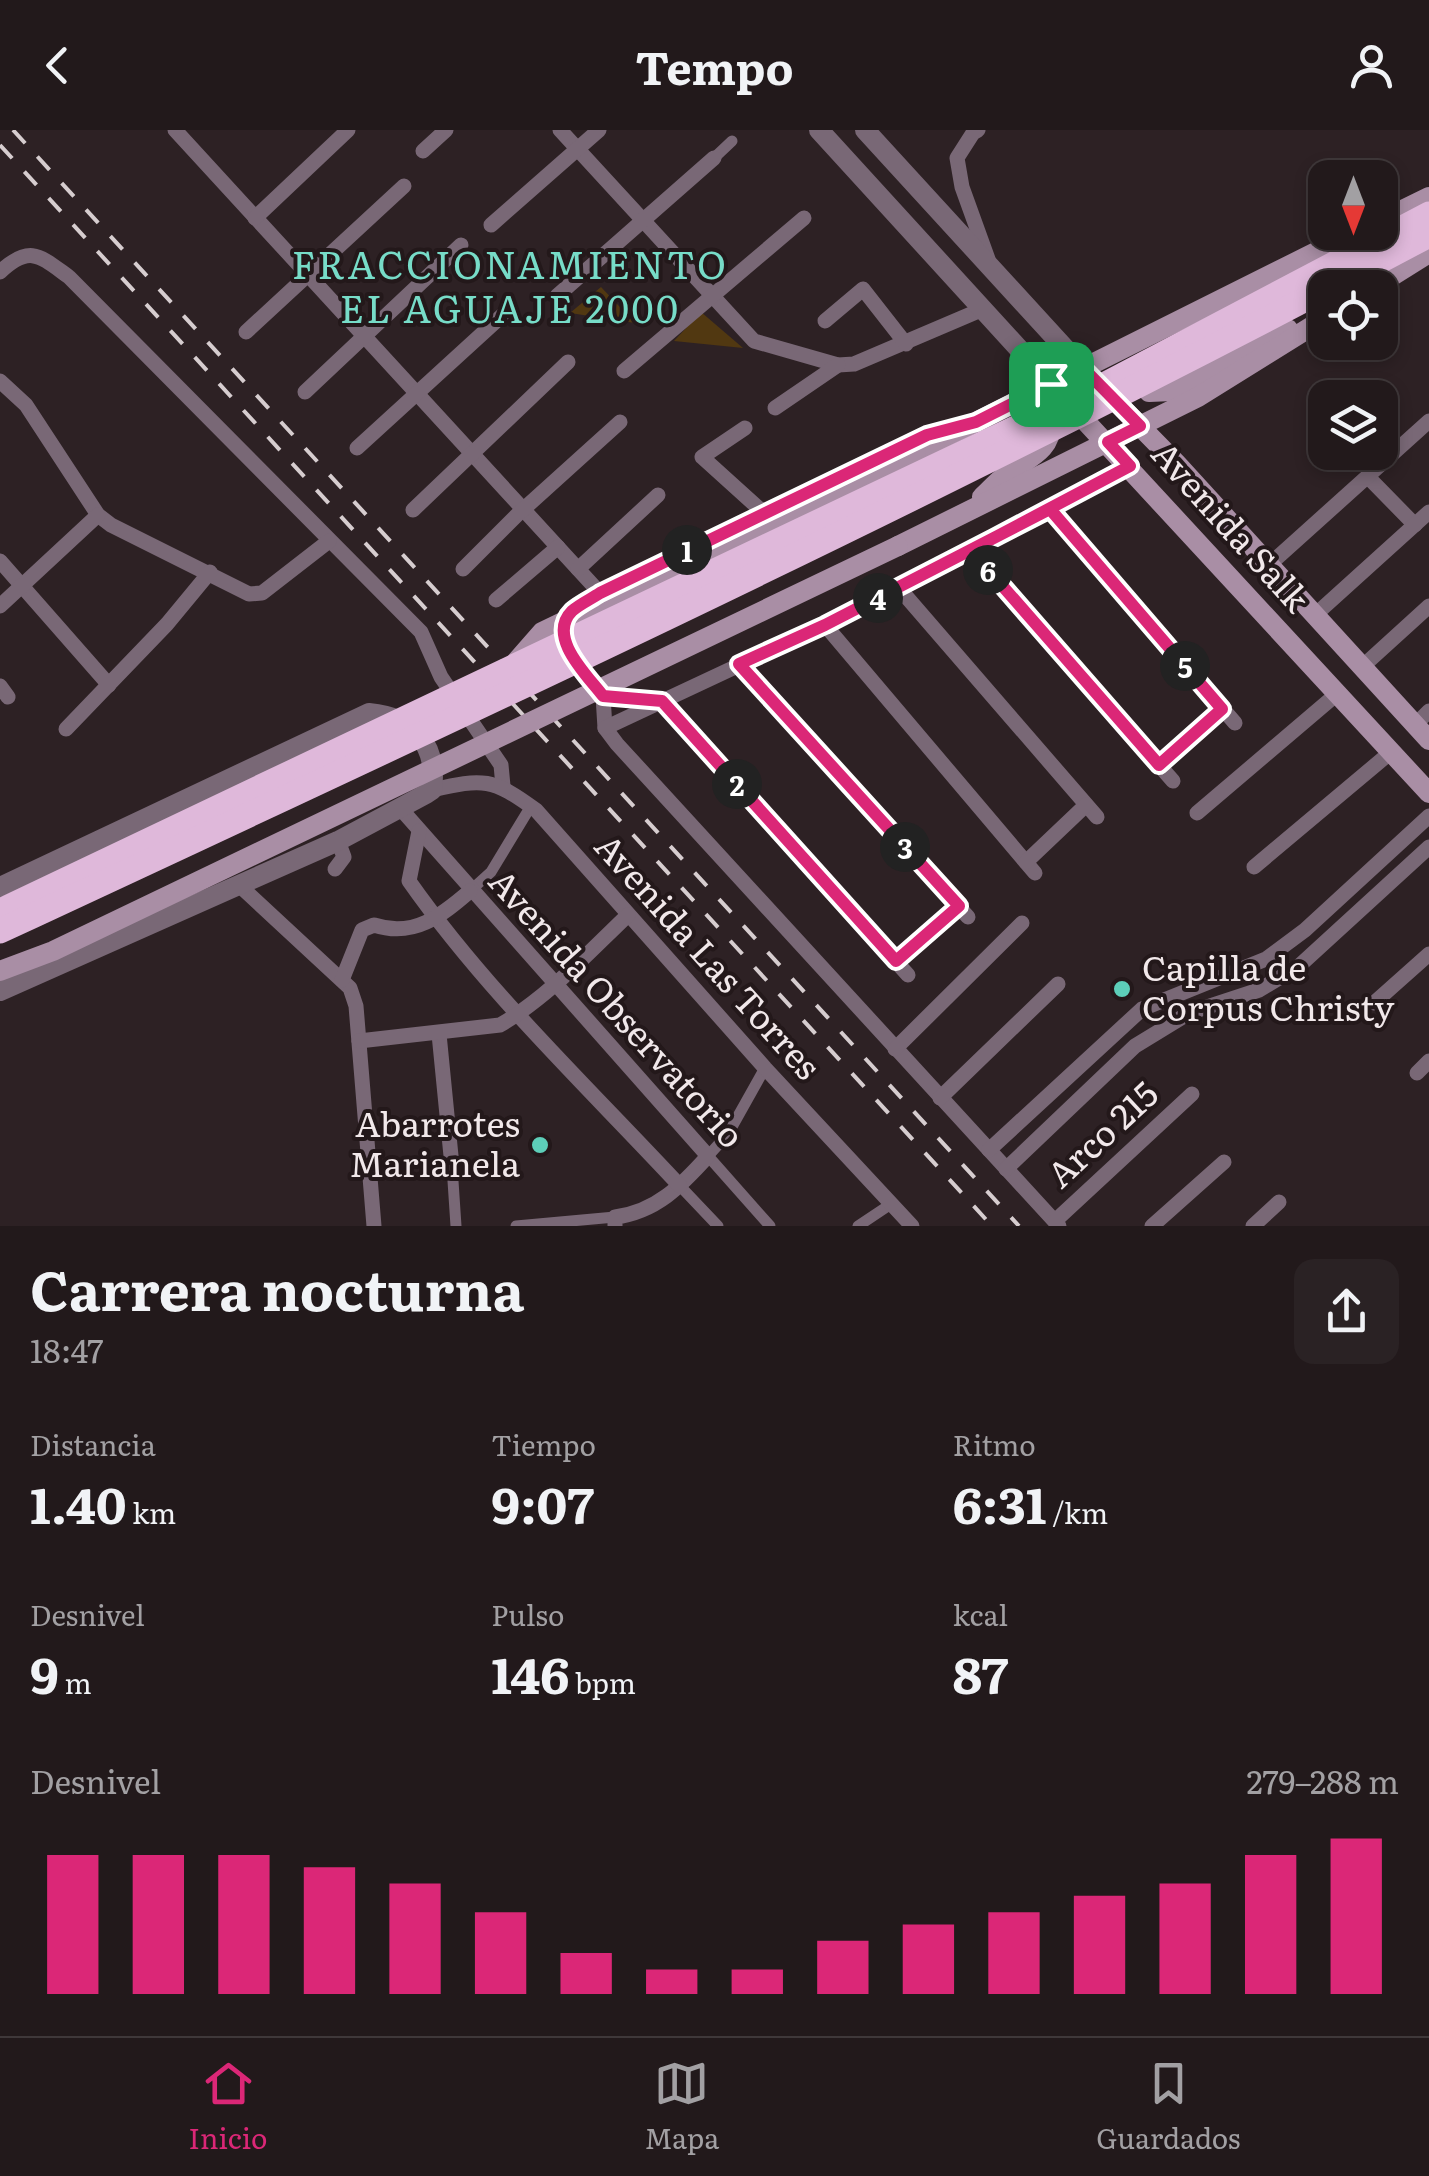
<!DOCTYPE html>
<html lang="es">
<head>
<meta charset="utf-8">
<style>
  :root { --surface:#22191b; --page:#2a2224; --text:#f1f3f6; --muted:#a2a0a3; --line:#3f383a; --accent:#db2777 }
  body { margin:0; font-family:Literata,serif; background:var(--page); color:var(--text); height:100vh; display:flex; flex-direction:column; font-size:38px; white-space:nowrap }
  * { box-sizing:border-box; margin:0 }
  p { font-size:32px; color:var(--muted) }
  .icon { flex:none; width:55px; height:55px; fill:none; stroke:currentColor; stroke-width:2; stroke-linecap:round; stroke-linejoin:round }
  .map { position:relative; height:1096px; overflow:hidden }
  .side { display:flex; flex-direction:column; background:var(--surface); flex:1 }
  .side>* { flex:none }
  .needle { width:65px; rotate:180deg }
  .tools { position:absolute; left:1308px; top:30px; display:grid; gap:20px }
  .tools a { display:grid; place-items:center; width:90px; height:90px; border-radius:20px; background:var(--surface); box-shadow:0 5px 15px #0003,0 0 0 2px var(--line); font-size:50px }
  .pin { position:absolute; display:grid; place-items:center; width:85px; height:85px; color:#fff; margin:-42px; border-radius:20px; box-shadow:0 5px 15px #0006 }
  .km { position:absolute; width:50px; height:50px; margin:-25px; border-radius:50%; background:#222; color:#fff; font-size:28px; line-height:50px; text-align:center }
  .round { display:grid; place-items:center; flex:none; width:105px; height:105px; border-radius:20px; background:var(--page) }
  .head { display:flex; align-items:center; justify-content:space-between; height:170px; padding:0 30px }
  h1 { font-size:55px; font-weight:700; line-height:75px }
  .stats { display:grid; grid-template-columns:repeat(3,1fr); gap:15px; height:170px; padding:10px 30px }
  .stats div { display:grid; align-content:center }
  .stats b { font-size:50px; font-weight:700 }
  .stats small { font-size:28px; font-weight:400 }
  .stats p { font-size:28px }
  .chart { height:280px; padding:20px 30px }
  .chart p { display:flex; justify-content:space-between }
  .chart svg { width:100%; height:180px; margin-top:10px; stroke:var(--accent); stroke-width:6 }
  header { display:flex; justify-content:space-between; align-items:center; height:130px; padding:0 30px; background:var(--surface); font-size:45px; font-weight:700 }
  .tab-bar { display:flex; justify-content:space-around; align-items:center; height:140px; border-top:2px solid var(--line); background:var(--surface); font-size:28px; color:var(--muted) }
  .tab-bar a { display:grid; justify-items:center; gap:5px }
  .tab-bar .current { color:var(--accent) }
  .map>svg:first-child { display:block }
  .green { fill:#513811 }
  .lines { fill:none; stroke-linecap:round; stroke-linejoin:round }
  .pedestrian { stroke:#796876; stroke-width:11 }
  .minor { stroke:#796876; stroke-width:15 }
  .tertiary { stroke:#796876; stroke-width:20 }
  .secondary { stroke:#a98ea5; stroke-width:20 }
  .trunk { stroke:#dfb8da; stroke-width:25 }
  .rail { stroke:#d6cdcf; stroke-width:4; stroke-dasharray:18 18; stroke-linecap:butt }
  .secondary-bridge { stroke:#a98ea5; stroke-width:20 }
  .trunk-bridge { stroke:#dfb8da; stroke-width:25 }
  .route-casing { stroke:#fff; stroke-width:20 }
  .route { stroke:#db2777; stroke-width:12 }
  .poi-dot { fill:#5dceb9; stroke:#23181a; stroke-width:4 }
  .labels { text-anchor:middle; stroke-width:8; stroke-linejoin:round; paint-order:stroke }
  .street-label { font-size:35px; fill:#f1e8ea; stroke:#23181a }
  .poi-label { font-size:35px; fill:#f1e8ea; stroke:#23181a; text-anchor:start }
  .neighbourhood-label { font-size:38px; letter-spacing:2.5px; fill:#77dcc8; stroke:#23181a }
</style>
</head>
<body>
<header><svg class="icon" aria-label="back" viewBox="0 0 24 24"><path d="M15 5l-7 7 7 7"/></svg>Tempo<svg class="icon" aria-label="person" viewBox="0 0 24 24"><circle cx="12" cy="8" r="4"/><path d="M4 21q1-7 8-7t8 7"/></svg></header>
<div class="map">
<svg width="1429" height="1096" viewBox="0 0 1429 1096">
  <rect width="100%" height="100%" fill="#2d2124"/>
  <g class="green">
    <polygon points="601,157 635,193 570,183"/>
    <polygon points="701,182 743,218 674,211"/>
  </g>
  <g class="lines">
    <g class="pedestrian">
      <polyline points="714,28 732,11"/>
      <polyline points="470,761 491,742 531,676"/>
      <polyline points="765,938 728,1004 708,1026 770,1096"/>
      <polyline points="452,1036 456,1096"/>
      <polyline points="680,1056 718,1096"/>
      <polyline points="516,1096 615,1087"/>
      <polyline points="858,1096 891,1074"/>
    </g>
    <g class="minor">
      <polyline points="175,0 600,463"/>
      <polyline points="560,0 754,211 838,235 854,234 983,179"/>
      <polyline points="978,0 973,3 957,28 962,57 988,129"/>
      <polyline points="423,21 446,0"/>
      <polyline points="255,88 348,0"/>
      <polyline points="491,95 599,0"/>
      <path d="M0 142C30 114 40 126 69 147L421 502 441 547 501 635 503 656"/>
      <polyline points="557,166 714,28"/>
      <polyline points="825,191 863,159 906,214"/>
      <polyline points="246,202 404,56"/>
      <polyline points="624,241 804,88"/>
      <polyline points="0,251 26,275 98,385 111,395 249,464 262,463 329,411"/>
      <polyline points="305,262 461,115"/>
      <polyline points="775,278 838,235"/>
      <polyline points="745,298 702,327 764,383"/>
      <polyline points="357,318 507,181"/>
      <polyline points="1368,347 1415,395"/>
      <polyline points="1050,379 1235,593"/>
      <polyline points="413,380 568,232"/>
      <polyline points="971,420 1173,651"/>
      <polyline points="0,431 109,555"/>
      <polyline points="1269,435 1429,291"/>
      <polyline points="463,439 517,385 620,292"/>
      <polyline points="578,439 658,365"/>
      <polyline points="898,457 1097,687"/>
      <polyline points="496,470 558,417"/>
      <polyline points="586,472 861,338"/>
      <polyline points="0,476 98,385"/>
      <polyline points="1315,485 1429,382"/>
      <polyline points="825,495 1035,743"/>
      <polyline points="575,528 603,566 663,571 908,845"/>
      <polyline points="739,534 968,787"/>
      <polyline points="1362,537 1429,476"/>
      <polyline points="0,556 8,567"/>
      <polyline points="603,566 605,598 617,614 1059,1096"/>
      <polyline points="1415,595 1429,581"/>
      <polyline points="605,598 825,495 1130,336"/>
      <polyline points="66,599 167,494 210,442"/>
      <polyline points="1159,635 1223,579"/>
      <path d="M432 660C484 648 492 648 536 680L765 938 912 1096"/>
      <path d="M400 678 708 1026C681 1056 656 1082 615 1087V1096"/>
      <polyline points="1197,683 1338,563"/>
      <path d="M419 701 409 751C487 862 588 957 680 1056"/>
      <polyline points="1026,732 1086,675"/>
      <polyline points="1254,737 1391,622"/>
      <polyline points="335,739 344,727 338,711"/>
      <polyline points="239,755 350,858 356,876 374,1096"/>
      <polyline points="895,831 959,776"/>
      <path d="M342 850 362 800 374 795C414 808 441 786 470 761"/>
      <polyline points="1374,873 1429,824"/>
      <polyline points="439,904 452,1036"/>
      <path d="M359 911 500 895C548 867 588 823 628 785"/>
      <polyline points="895,919 1022,793"/>
      <polyline points="1417,943 1429,931"/>
      <polyline points="940,968 1058,854"/>
      <polyline points="989,1020 1142,879 1266,829 1305,800 1429,686"/>
      <polyline points="1006,1039 1135,916 1189,883 1259,860 1299,836 1429,717"/>
      <polyline points="1055,1091 1192,964"/>
      <polyline points="1152,1096 1224,1032"/>
      <polyline points="1253,1096 1279,1072"/>
    </g>
    <g class="tertiary">
      <polyline points="819,0 1051,254"/>
      <polyline points="865,0 1082,237"/>
      <path d="M0 757 369 583C414 587 438 615 432 660L426 664 338 711 0 861"/>
    </g>
    <g class="secondary">
      <polyline points="1380,91 1429,67"/>
      <polyline points="1373,158 1429,123"/>
      <polyline points="1082,237 1177,334 1429,610"/>
      <polyline points="1135,247 1149,262 1172,261 1288,199"/>
      <polyline points="1051,254 1429,663"/>
      <polyline points="916,322 1356,102"/>
      <path d="M982 367C990 360 997 351 1006 345 1025 329 1052 322 1051 293"/>
      <polyline points="898,416 1198,267 1325,188"/>
    </g>
    <polyline class="trunk" points="1329,158 1429,105"/>
    <g class="rail">
      <polyline points="13,0 1019,1096"/>
      <polyline points="0,15 992,1096"/>
    </g>
    <g class="secondary-bridge">
      <polyline points="514,534 542,502 916,322"/>
      <polyline points="0,841 53,821 898,416"/>
    </g>
    <g class="trunk-bridge">
      <polyline points="0,781 1083,266 1429,84"/>
      <path d="M0 801C445 594 890 387 1325 159"/>
    </g>
  </g>
  <g class="lines">
    <defs>
      <path id="route" d="M1051 254 976 292 927 305 600 463C591 469 580 474 572 481 546 507 588 546 603 566L662 571 896 831 959 776 739 534 825 495 1050 379 1222 579 1159 635 971 420 1130 336 1108 312 1140 296 1082 237 1051 254"/>
    </defs>
    <use href="#route" class="route-casing"/>
    <use href="#route" class="route"/>
  </g>
  <g class="poi-dot">
    <circle cx="1122" cy="859" r="10"/>
    <circle cx="540" cy="1015" r="10"/>
  </g>
  <g class="labels">
    <g class="street-label">
      <text transform="translate(1230 397) rotate(48)" y="12">Avenida Salk</text>
      <text transform="translate(707 827) rotate(48)" y="12">Avenida Las Torres</text>
      <text transform="translate(616 879) rotate(48)" y="12">Avenida Observatorio</text>
      <text transform="translate(1103 1005) rotate(-43)" y="12">Arco 215</text>
    </g>
    <g class="poi-label">
      <text x="1142" y="851">Capilla de<tspan x="1142" dy="40">Corpus Christy</tspan></text>
      <text x="520" y="1007" text-anchor="end">Abarrotes<tspan x="520" dy="40">Marianela</tspan></text>
    </g>
    <g class="neighbourhood-label">
      <text x="510" y="149">FRACCIONAMIENTO<tspan x="510" dy="44">EL AGUAJE 2000</tspan></text>
    </g>
  </g>
</svg>
<div class="tools">
<a><svg class="needle" viewBox="-14 -14 28 28"><path d="M0-13l5 13h-10z" fill="#e53935"/><path d="M0 13l5-13h-10z" fill="#a2a0a3"/></svg></a>
<a><svg class="icon" aria-label="locate" viewBox="0 0 24 24"><circle cx="12" cy="12" r="6"/><path d="M12 2v4M12 18v4M2 12h4M18 12h4"/></svg></a>
<a><svg class="icon" aria-label="layers" viewBox="0 0 24 24"><path d="M12 4l9 5-9 5-9-5zM3 14l9 5 9-5"/></svg></a>
</div>
<div class="pin" style="left:1051px;top:254px;background:#1e9e55"><svg class="icon" aria-label="arrive" viewBox="0 0 24 24"><path d="M6 21V4h12l-3 4 3 4H6"/></svg></div>
<b class="km" style="left:687px;top:420px">1</b>
<b class="km" style="left:737px;top:654px">2</b>
<b class="km" style="left:905px;top:717px">3</b>
<b class="km" style="left:878px;top:468px">4</b>
<b class="km" style="left:1185px;top:536px">5</b>
<b class="km" style="left:988px;top:440px">6</b>
</div>
<section class="side">
<div class="head"><div><h1>Carrera nocturna</h1><p>18:47</p></div><a class="round"><svg class="icon" aria-label="share" viewBox="0 0 24 24"><path d="M12 15V3M7 8l5-5 5 5M5 13v7h14v-7"/></svg></a></div>
<div class="stats">
<div><p>Distancia</p><b>1.40<small> km</small></b></div>
<div><p>Tiempo</p><b>9:07</b></div>
<div><p>Ritmo</p><b>6:31<small> /km</small></b></div>
</div>
<div class="stats">
<div><p>Desnivel</p><b>9<small> m</small></b></div>
<div><p>Pulso</p><b>146<small> bpm</small></b></div>
<div><p>kcal</p><b>87</b></div>
</div>
<div class="chart"><p><span>Desnivel</span>279–288 m</p>
<svg viewBox="0 0 160 44" preserveAspectRatio="none"><path d="M5 44V10M15 44V10M25 44V10M35 44V13M45 44V17M55 44V24M65 44V34M75 44V38M85 44V38M95 44V31M105 44V27M115 44V24M125 44V20M135 44V17M145 44V10M155 44V6"/></svg>
</div>
</section>
<nav class="tab-bar">
<a class="current"><svg class="icon" aria-label="home" viewBox="0 0 24 24"><path d="M3 11l9-7 9 7M6 9v11h12V9"/></svg>Inicio</a>
<a><svg class="icon" aria-label="map" viewBox="0 0 24 24"><path d="M3 6l6-2 6 2 6-2v14l-6 2-6-2-6 2zM9 4v14M15 6v14"/></svg>Mapa</a>
<a><svg class="icon" aria-label="saved" viewBox="0 0 24 24"><path d="M7 4h10v16l-5-4-5 4z"/></svg>Guardados</a>
</nav>
</body>
</html>
